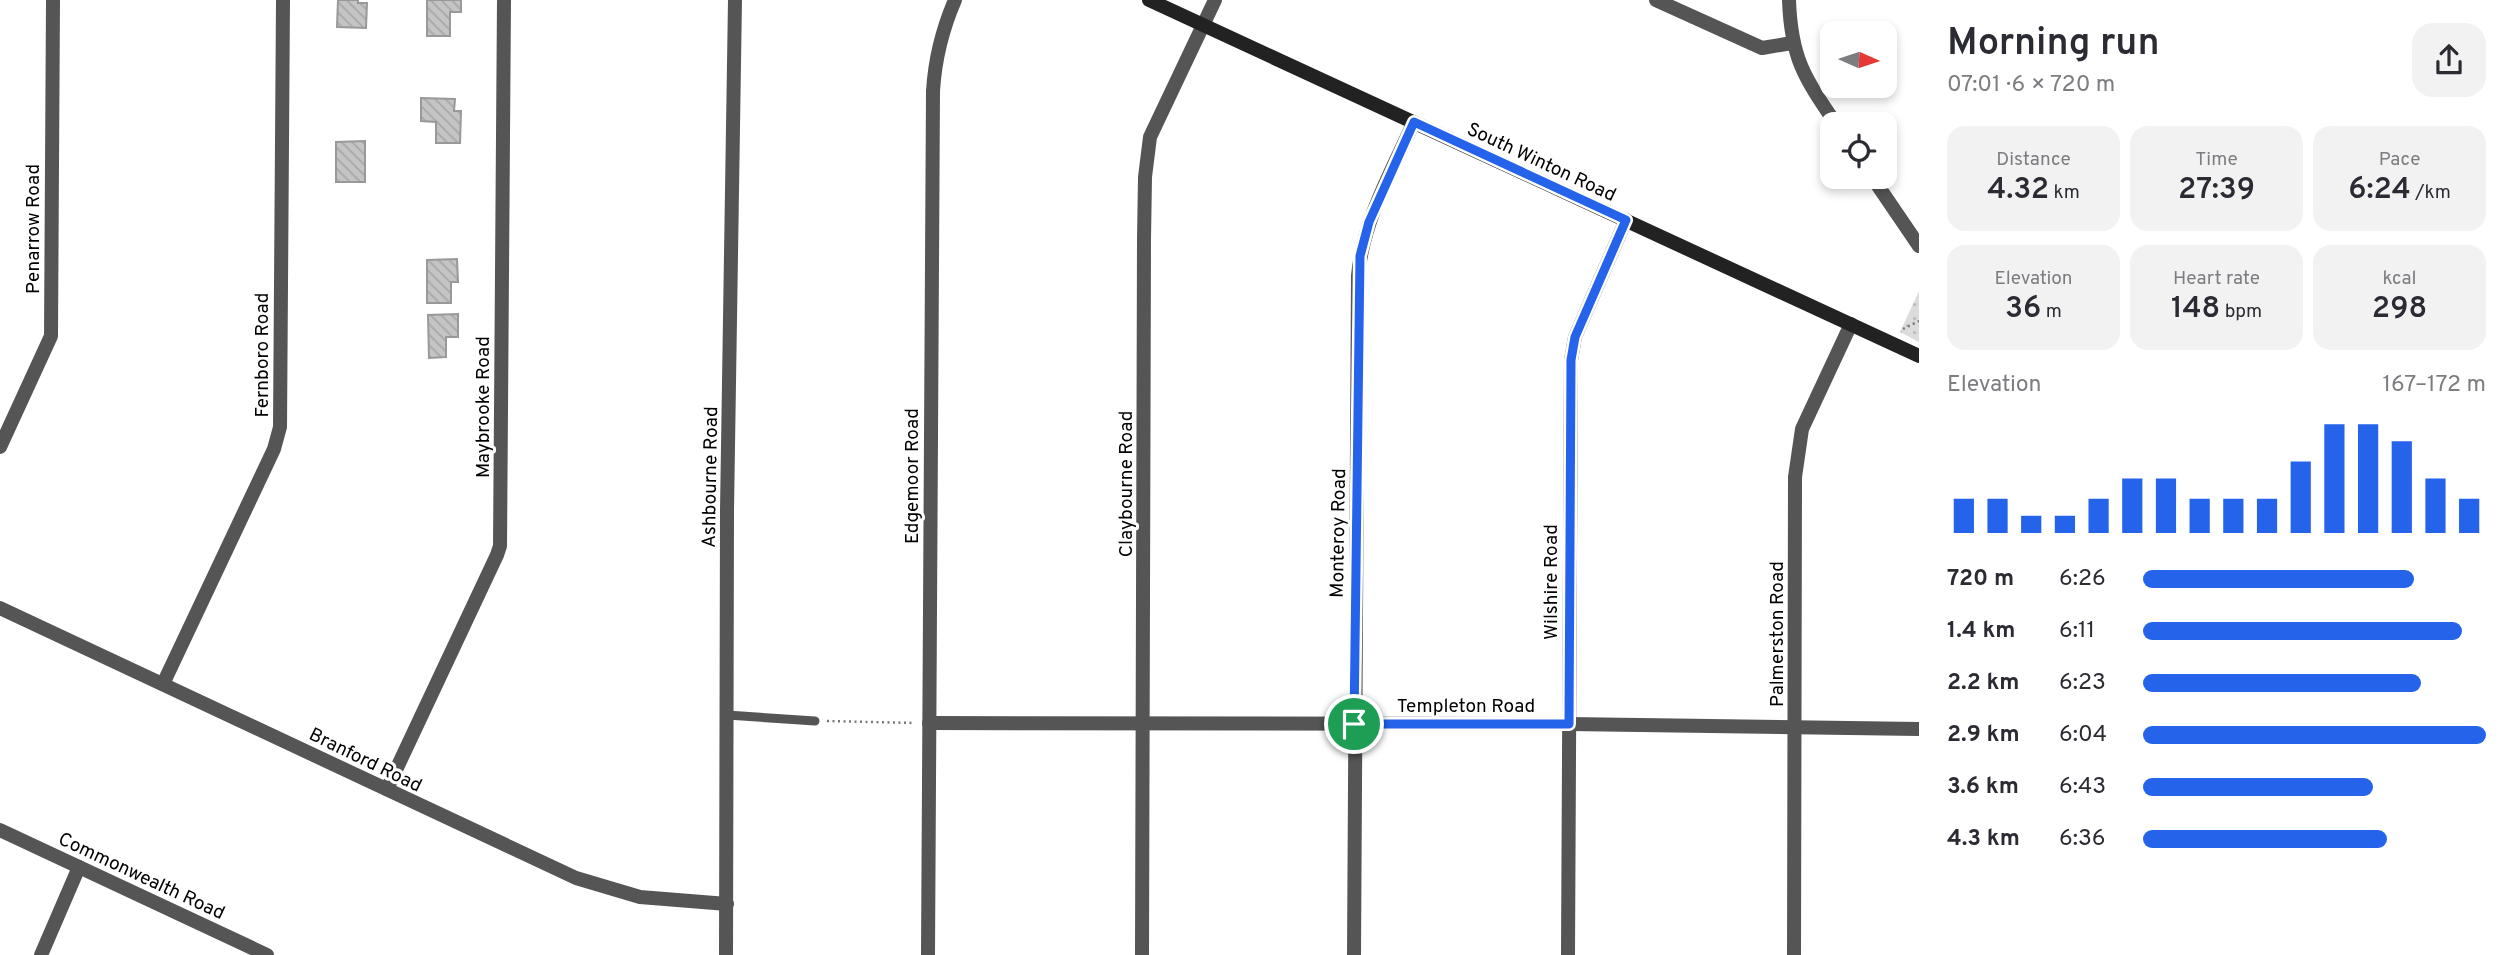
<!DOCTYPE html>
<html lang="en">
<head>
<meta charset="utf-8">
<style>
  :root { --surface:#fff; --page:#f2f2f3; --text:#2b2b33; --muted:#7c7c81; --accent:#2563eb }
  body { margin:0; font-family:Overpass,sans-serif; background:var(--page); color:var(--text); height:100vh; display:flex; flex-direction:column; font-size:26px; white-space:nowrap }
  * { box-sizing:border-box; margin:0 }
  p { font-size:23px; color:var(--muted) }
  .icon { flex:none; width:38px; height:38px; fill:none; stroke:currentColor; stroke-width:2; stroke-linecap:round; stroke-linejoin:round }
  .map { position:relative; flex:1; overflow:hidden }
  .sheet { display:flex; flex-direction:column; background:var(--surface); width:595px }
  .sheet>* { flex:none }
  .needle { width:46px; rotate:93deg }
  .tools { position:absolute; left:1820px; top:21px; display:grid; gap:14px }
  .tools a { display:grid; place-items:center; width:77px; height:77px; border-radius:14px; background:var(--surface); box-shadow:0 4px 10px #0003; font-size:35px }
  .pin { position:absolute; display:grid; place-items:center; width:60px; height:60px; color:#fff; margin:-30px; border:4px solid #fff; border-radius:50%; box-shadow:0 2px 7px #0007 }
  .round { display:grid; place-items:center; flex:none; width:74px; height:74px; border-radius:21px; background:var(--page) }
  .head { display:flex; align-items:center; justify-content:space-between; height:119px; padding:0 28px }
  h1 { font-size:38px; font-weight:600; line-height:52px }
  .figures { display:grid; grid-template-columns:repeat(3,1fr); gap:10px; height:119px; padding:7px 28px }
  .figures div { display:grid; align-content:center; border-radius:18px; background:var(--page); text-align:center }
  .figures b { font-size:30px; font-weight:600 }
  .figures small { font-size:19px; font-weight:400 }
  .figures p { font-size:19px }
  .chart { height:196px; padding:14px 28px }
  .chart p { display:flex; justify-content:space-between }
  .chart svg { width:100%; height:126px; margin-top:7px; stroke:var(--accent); stroke-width:6 }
  ul { padding:0 28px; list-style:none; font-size:23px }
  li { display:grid; grid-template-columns:112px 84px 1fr; align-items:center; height:52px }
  li i { height:18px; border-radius:9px; background:var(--accent) }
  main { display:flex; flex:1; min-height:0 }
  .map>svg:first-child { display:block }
  .park { fill:url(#park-dots) }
  .building { fill:url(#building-back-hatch); stroke:#999; stroke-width:2 }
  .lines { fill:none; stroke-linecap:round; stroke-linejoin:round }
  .path { stroke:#777; stroke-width:2.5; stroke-dasharray:2 3.5; stroke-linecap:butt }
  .service { stroke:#555; stroke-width:9 }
  .minor { stroke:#555; stroke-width:14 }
  .secondary { stroke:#222; stroke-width:14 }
  .route-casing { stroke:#fff; stroke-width:14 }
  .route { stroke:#2563eb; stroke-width:9 }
  .labels { text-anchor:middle; stroke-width:6; stroke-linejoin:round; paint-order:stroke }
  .street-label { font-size:19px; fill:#000; stroke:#fff }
</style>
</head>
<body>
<main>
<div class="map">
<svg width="1919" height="955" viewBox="0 0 1919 955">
  <defs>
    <pattern id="park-dots" width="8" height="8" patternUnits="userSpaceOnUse" patternTransform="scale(1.75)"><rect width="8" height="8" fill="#dcdcdc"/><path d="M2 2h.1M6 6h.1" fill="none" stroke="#bbb" stroke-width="1.8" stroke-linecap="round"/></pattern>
    <pattern id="building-back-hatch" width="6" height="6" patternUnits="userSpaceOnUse" patternTransform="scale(1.75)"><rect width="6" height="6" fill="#c4c4c4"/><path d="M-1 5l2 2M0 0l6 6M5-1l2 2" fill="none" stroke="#a7a7a7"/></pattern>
  </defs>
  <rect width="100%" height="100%" fill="#fff"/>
  <polygon class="park" points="1919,291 1919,342 1900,332"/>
  <g class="building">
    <polygon points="338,0 358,0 358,3 367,3 366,28 337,27"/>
    <polygon points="427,0 461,0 461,12 450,12 450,36 427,36"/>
    <polygon points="421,98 455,99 454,111 461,111 460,143 436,143 436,122 421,121"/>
    <polygon points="365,141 365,182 336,182 336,142"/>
    <polygon points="457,259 458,282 451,282 451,303 427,303 427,260"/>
    <polygon points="458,314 458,337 446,337 446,357 429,358 428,315"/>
  </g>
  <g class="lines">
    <g class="path">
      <polyline points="1903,329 1919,321"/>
      <polyline points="827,721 915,723"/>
    </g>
    <polyline class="service" points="727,715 815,721"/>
    <g class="minor">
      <polyline points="1656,0 1762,48 1792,43"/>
      <path d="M1789 0C1791 58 1804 77 1836 124"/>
      <polyline points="1872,177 1919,246"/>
      <polyline points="0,447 51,336 53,0"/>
      <polyline points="0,608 576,878 640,897 727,904"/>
      <polyline points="163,684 274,449 280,427 283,0"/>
      <polyline points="929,723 1569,724 1919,729"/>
      <polyline points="387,789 497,555 500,546 504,0"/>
      <polyline points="0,830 267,955"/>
      <polyline points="41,955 79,867"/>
      <polyline points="726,955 727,510 735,0"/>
      <path d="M928 955 933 91C935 59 942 30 955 0"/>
      <polyline points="1142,955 1144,239 1145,177 1150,137 1215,0"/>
      <path d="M1354 955 1358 276C1363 221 1391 172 1414 122"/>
      <polyline points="1568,955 1571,360 1575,337 1626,220"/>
      <polyline points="1794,955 1795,477 1802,429 1851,324"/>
    </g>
    <polyline class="secondary" points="1149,0 1919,356"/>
  </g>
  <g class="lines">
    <defs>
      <polygon id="route" points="1414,122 1626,220 1575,337 1571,360 1569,724 1354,724 1360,256 1369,222"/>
    </defs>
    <use href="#route" class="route-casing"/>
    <use href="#route" class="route"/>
  </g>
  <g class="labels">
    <g class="street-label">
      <text transform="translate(1542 161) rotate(25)" y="7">South Winton Road</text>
      <text transform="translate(32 229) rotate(-90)" y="7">Penarrow Road</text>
      <text transform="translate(261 355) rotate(-90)" y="7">Fernboro Road</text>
      <text transform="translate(482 407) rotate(-90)" y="7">Maybrooke Road</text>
      <text transform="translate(911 476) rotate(-90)" y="7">Edgemoor Road</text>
      <text transform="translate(709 477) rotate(-89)" y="7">Ashbourne Road</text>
      <text transform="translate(1125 484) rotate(-90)" y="7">Claybourne Road</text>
      <text transform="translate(1337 533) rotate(-89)" y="7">Monteroy Road</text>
      <text transform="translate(1550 582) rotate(-90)" y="7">Wilshire Road</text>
      <text transform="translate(1776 634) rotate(-90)" y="7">Palmerston Road</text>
      <text x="1466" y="712">Templeton Road</text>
      <text transform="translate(366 759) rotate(26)" y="7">Branford Road</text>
      <text transform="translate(142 875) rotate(25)" y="7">Commonwealth Road</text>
    </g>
  </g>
</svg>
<div class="tools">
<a><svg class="needle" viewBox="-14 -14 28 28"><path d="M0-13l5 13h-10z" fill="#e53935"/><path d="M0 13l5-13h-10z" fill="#7c7c81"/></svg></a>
<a><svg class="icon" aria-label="locate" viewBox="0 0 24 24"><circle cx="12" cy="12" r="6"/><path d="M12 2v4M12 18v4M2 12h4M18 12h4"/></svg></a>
</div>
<div class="pin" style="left:1354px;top:724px;background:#1e9e55"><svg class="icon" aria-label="arrive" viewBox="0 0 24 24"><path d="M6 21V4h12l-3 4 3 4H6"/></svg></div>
</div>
<section class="sheet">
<div class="head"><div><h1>Morning run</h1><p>07:01 · 6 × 720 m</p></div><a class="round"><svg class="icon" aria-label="share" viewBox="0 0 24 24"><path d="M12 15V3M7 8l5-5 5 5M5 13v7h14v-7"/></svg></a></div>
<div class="figures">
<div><p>Distance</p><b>4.32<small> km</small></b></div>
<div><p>Time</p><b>27:39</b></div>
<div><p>Pace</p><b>6:24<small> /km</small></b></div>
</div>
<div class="figures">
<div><p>Elevation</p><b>36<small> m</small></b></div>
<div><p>Heart rate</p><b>148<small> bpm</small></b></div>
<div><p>kcal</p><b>298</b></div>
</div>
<div class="chart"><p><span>Elevation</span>167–172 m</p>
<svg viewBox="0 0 160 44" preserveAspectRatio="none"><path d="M5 44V32M15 44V32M25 44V38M35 44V38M45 44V32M55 44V25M65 44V25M75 44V32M85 44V32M95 44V32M105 44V19M115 44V6M125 44V6M135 44V12M145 44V25M155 44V32"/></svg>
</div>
<ul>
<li><b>720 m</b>6:26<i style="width:79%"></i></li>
<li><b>1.4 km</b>6:11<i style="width:93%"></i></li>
<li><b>2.2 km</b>6:23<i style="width:81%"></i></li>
<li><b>2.9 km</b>6:04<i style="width:100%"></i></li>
<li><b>3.6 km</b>6:43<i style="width:67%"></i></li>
<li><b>4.3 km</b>6:36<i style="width:71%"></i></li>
</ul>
</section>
</main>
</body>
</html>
